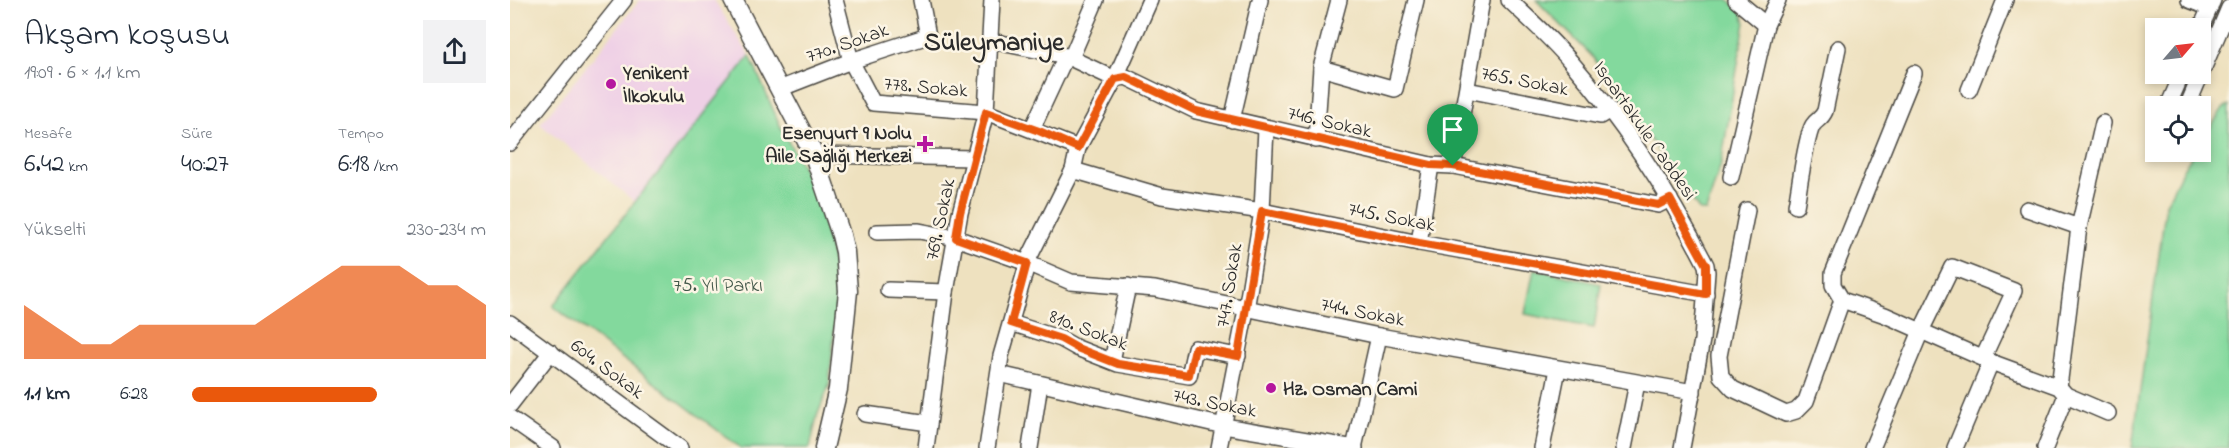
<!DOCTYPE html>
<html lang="tr">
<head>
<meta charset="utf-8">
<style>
  :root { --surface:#fff; --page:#f2f2f3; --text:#1f2937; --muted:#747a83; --accent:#ea580c }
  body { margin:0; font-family:"Indie Flower",sans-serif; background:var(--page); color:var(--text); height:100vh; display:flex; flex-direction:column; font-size:22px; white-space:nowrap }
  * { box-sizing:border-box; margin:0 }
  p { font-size:20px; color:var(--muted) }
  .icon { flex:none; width:33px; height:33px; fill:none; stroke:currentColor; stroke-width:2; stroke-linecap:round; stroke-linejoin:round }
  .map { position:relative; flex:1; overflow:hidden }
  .drawer { display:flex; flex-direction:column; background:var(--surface); width:510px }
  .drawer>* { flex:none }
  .needle { width:39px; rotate:62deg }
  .fabs { position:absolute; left:1635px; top:18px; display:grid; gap:12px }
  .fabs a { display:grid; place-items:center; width:66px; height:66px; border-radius:0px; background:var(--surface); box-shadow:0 3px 9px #0003; font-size:30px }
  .pin { position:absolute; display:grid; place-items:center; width:51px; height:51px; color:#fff; margin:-62px -26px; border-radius:50% 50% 50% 0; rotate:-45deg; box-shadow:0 0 6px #0007 }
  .pin .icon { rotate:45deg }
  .round { display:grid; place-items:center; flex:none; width:63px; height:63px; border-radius:0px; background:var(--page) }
  .overview { display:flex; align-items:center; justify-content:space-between; height:102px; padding:0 24px }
  h1 { font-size:33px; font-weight:600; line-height:45px }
  .metrics { display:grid; grid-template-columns:repeat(3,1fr); gap:9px; height:102px; padding:6px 24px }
  .metrics div { display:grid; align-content:center }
  .metrics b { font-size:26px; font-weight:600 }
  .metrics small { font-size:16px; font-weight:400 }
  .metrics p { font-size:16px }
  .chart { height:168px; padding:12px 24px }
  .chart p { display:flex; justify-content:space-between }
  .chart svg { width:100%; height:108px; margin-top:6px; fill:var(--accent); opacity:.7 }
  ul { padding:0 24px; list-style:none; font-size:20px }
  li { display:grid; grid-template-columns:96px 72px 1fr; align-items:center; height:45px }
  li i { height:15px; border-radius:8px; background:var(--accent) }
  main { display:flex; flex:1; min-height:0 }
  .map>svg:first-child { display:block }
  .built { fill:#efd0e6 }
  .green { fill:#83d99d; stroke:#578264; stroke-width:1.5 }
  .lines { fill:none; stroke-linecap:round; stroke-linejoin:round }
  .minor-casing { stroke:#484641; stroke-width:18 }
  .major-casing { stroke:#484641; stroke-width:21 }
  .minor { stroke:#fff; stroke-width:15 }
  .major { stroke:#fff; stroke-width:18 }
  .route-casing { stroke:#fff; stroke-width:12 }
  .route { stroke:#ea580c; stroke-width:8 }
  .poi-dot { fill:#b5179e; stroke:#fcf5e5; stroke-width:2 }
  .labels { text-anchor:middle; stroke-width:5; stroke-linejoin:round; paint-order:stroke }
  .street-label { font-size:20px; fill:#2b2b2b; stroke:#fcf5e5 }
  .poi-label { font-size:20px; font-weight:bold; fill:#2b2b2b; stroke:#fcf5e5; text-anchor:start }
  .park-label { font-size:20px; fill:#415648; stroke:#fcf5e5 }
  .district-label { font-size:26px; font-weight:bold; fill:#2b2b2b; stroke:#fcf5e5 }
</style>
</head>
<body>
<main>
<section class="drawer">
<div class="overview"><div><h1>Akşam koşusu</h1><p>19:09 · 6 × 1.1 km</p></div><a class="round"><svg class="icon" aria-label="share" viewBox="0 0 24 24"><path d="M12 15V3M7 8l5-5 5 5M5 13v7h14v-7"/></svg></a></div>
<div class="metrics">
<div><p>Mesafe</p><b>6.42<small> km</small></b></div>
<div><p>Süre</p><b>40:27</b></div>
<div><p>Tempo</p><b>6:18<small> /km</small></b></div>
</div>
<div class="chart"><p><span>Yükselti</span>230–234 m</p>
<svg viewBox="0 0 160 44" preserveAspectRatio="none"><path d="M0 44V22L10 30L20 38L30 38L40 30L50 30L60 30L70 30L80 30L90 22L100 14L110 6L120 6L130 6L140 14L150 14L160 22V44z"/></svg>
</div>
<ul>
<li><b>1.1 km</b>6:28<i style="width:63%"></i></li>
</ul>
</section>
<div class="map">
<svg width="1719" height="448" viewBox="0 0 1719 448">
  <rect width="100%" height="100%" fill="#fcf5e5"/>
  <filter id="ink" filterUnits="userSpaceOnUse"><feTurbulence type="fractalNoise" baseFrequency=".0167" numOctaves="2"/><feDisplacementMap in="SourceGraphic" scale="12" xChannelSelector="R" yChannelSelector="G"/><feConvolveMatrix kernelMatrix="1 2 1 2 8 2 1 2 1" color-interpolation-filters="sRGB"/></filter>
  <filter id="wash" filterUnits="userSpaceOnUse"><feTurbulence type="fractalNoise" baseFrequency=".008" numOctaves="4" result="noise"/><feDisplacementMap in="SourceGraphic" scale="24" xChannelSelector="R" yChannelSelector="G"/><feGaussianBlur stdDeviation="1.35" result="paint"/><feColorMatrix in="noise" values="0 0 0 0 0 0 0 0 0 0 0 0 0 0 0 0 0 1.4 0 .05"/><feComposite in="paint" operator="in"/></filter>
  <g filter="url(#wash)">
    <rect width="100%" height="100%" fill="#eee1bf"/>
    <polygon class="built" points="130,0 204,0 240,56 125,202 30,124"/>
    <g class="green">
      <polygon points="1026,0 1218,0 1231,10 1235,22 1211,164 1196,211 1190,211 1081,55"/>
      <polygon points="240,56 272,130 302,184 321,252 328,291 319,386 307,416 300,448 231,448 43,306"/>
      <polygon points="1719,105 1719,448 1622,448 1656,204 1673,169 1684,152 1690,152 1691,142 1713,108"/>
      <polygon points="1024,269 1091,284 1084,328 1015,314"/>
    </g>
  </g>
  <g filter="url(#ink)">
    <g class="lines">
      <defs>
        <g id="minor">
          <polyline points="325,0 341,61 363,103 476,112 568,148"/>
          <path d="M999 0C1020 20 1043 40 1061 62 1114 123 1159 193 1196 265L1197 272 1192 340 1172 448"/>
          <polyline points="1226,0 1256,25"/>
          <polyline points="1679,0 1700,8"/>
          <polyline points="1690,30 1703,0"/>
          <polyline points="481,41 556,56 605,79 616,77 686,111 921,165 943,166 1148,205 1160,199"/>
          <polyline points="561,58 586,0"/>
          <polyline points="811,68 885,89 906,0"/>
          <polyline points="1404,73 1323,273 1323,285 1332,300 1375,315 1481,362 1549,387 1556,395 1598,413"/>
          <polyline points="269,89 341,61 418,36 411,0"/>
          <polyline points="957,90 1090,116 1100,110"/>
          <polyline points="1459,90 1495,0"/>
          <polyline points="1680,100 1719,8"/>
          <polyline points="1658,106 1672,74"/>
          <polyline points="722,120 750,0"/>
          <polyline points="522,129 556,56"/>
          <polyline points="806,140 811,68 829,0"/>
          <polyline points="0,143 114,0"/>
          <polyline points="304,155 465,158"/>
          <polyline points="943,166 972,0"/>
          <polyline points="563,170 652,196 752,211 909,243 1196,294"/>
          <polyline points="1221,177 1256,25 1268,0"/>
          <path d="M1286 206C1289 190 1296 136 1303 125 1307 119 1311 120 1315 111L1328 48"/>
          <polyline points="1517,209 1569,227 1593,123"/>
          <polyline points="1237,210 1209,356 1211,376 1223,389 1276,414 1286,411 1296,401 1332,300"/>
          <polyline points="367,232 409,231 446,238 517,263 561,282 645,289 869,336 1183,392"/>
          <polyline points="909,243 921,165"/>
          <polyline points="378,290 436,292"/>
          <polyline points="0,323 170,448"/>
          <polyline points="501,323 551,339 567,348 608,364 679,376 685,348 728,356"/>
          <polyline points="602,361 618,286"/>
          <polyline points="489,374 714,426 845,448"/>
          <polyline points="1549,387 1569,227"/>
          <polyline points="0,405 41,352"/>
          <polyline points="355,414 419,423"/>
          <polyline points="0,418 43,448"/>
          <polyline points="416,448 436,292 450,213 476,112 482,0"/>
          <polyline points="477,448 491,356 519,258 563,170 568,148 605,79 640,0"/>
          <polyline points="520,448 530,384"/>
          <polyline points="709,448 736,310 752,211 756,128"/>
          <polyline points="844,448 869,336"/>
          <polyline points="1032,448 1048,369"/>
          <polyline points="1114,448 1127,383"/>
          <polyline points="1362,448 1411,331 1442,267 1504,291 1473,358"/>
          <polyline points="1445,448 1481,362"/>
          <polyline points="1535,448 1556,395"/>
        </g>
        <polyline id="major" points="223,0 304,155 331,235 335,252 338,291 328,389 314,448"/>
      </defs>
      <use href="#minor" class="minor-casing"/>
      <use href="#major" class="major-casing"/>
      <use href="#minor" class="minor"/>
      <use href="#major" class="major"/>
    </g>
  </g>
  <g class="lines" filter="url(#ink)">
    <defs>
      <polygon id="route" points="616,77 686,111 921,165 943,166 1148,205 1160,199 1196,265 1196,294 909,243 752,211 728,356 685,348 679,375 608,364 567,348 551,339 501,323 517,263 446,238 450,213 476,112 529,131 568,148 605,79"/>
    </defs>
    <use href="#route" class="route-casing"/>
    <use href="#route" class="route"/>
  </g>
  <g class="poi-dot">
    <circle cx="101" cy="84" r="6"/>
    <path d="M412 135h6v6h6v6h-6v6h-6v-6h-6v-6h6z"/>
    <circle cx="761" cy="388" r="6"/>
  </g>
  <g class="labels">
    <g class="street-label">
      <text transform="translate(337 42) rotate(-19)" y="7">770. Sokak</text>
      <text transform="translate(1015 80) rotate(11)" y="7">765. Sokak</text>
      <text transform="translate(416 86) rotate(5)" y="7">778. Sokak</text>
      <text transform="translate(820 121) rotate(13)" y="7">746. Sokak</text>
      <text transform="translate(1136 130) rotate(55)" y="7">Ispartakule Caddesi</text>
      <text transform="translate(882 216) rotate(11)" y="7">745. Sokak</text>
      <text transform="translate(429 219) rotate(-78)" y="7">769. Sokak</text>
      <text transform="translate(718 285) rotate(-81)" y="7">747. Sokak</text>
      <text transform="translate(853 311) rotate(11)" y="7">744. Sokak</text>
      <text transform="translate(579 329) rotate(21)" y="7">810. Sokak</text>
      <text transform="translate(98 368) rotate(37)" y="7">604. Sokak</text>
      <text transform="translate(705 402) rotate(11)" y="7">743. Sokak</text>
    </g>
    <g class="poi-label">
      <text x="113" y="79">Yenikent<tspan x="113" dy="23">İlkokulu</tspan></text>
      <text x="402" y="139" text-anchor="end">Esenyurt 9 Nolu<tspan x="402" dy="23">Aile Sağlığı Merkezi</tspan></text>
      <text x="773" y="395">Hz. Osman Cami</text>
    </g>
    <g class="park-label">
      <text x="208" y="291">75. Yıl Parkı</text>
    </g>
    <g class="district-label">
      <text x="484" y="50">Süleymaniye</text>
    </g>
  </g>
</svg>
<div class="fabs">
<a><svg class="needle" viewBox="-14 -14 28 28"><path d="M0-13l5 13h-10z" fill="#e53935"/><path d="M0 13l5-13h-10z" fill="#747a83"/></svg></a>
<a><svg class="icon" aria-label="locate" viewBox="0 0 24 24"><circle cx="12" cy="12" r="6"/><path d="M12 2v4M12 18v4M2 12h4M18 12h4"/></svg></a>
</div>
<div class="pin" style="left:943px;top:166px;background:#1e9e55"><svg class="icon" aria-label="arrive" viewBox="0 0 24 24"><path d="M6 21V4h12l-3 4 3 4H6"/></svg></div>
</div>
</main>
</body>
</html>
